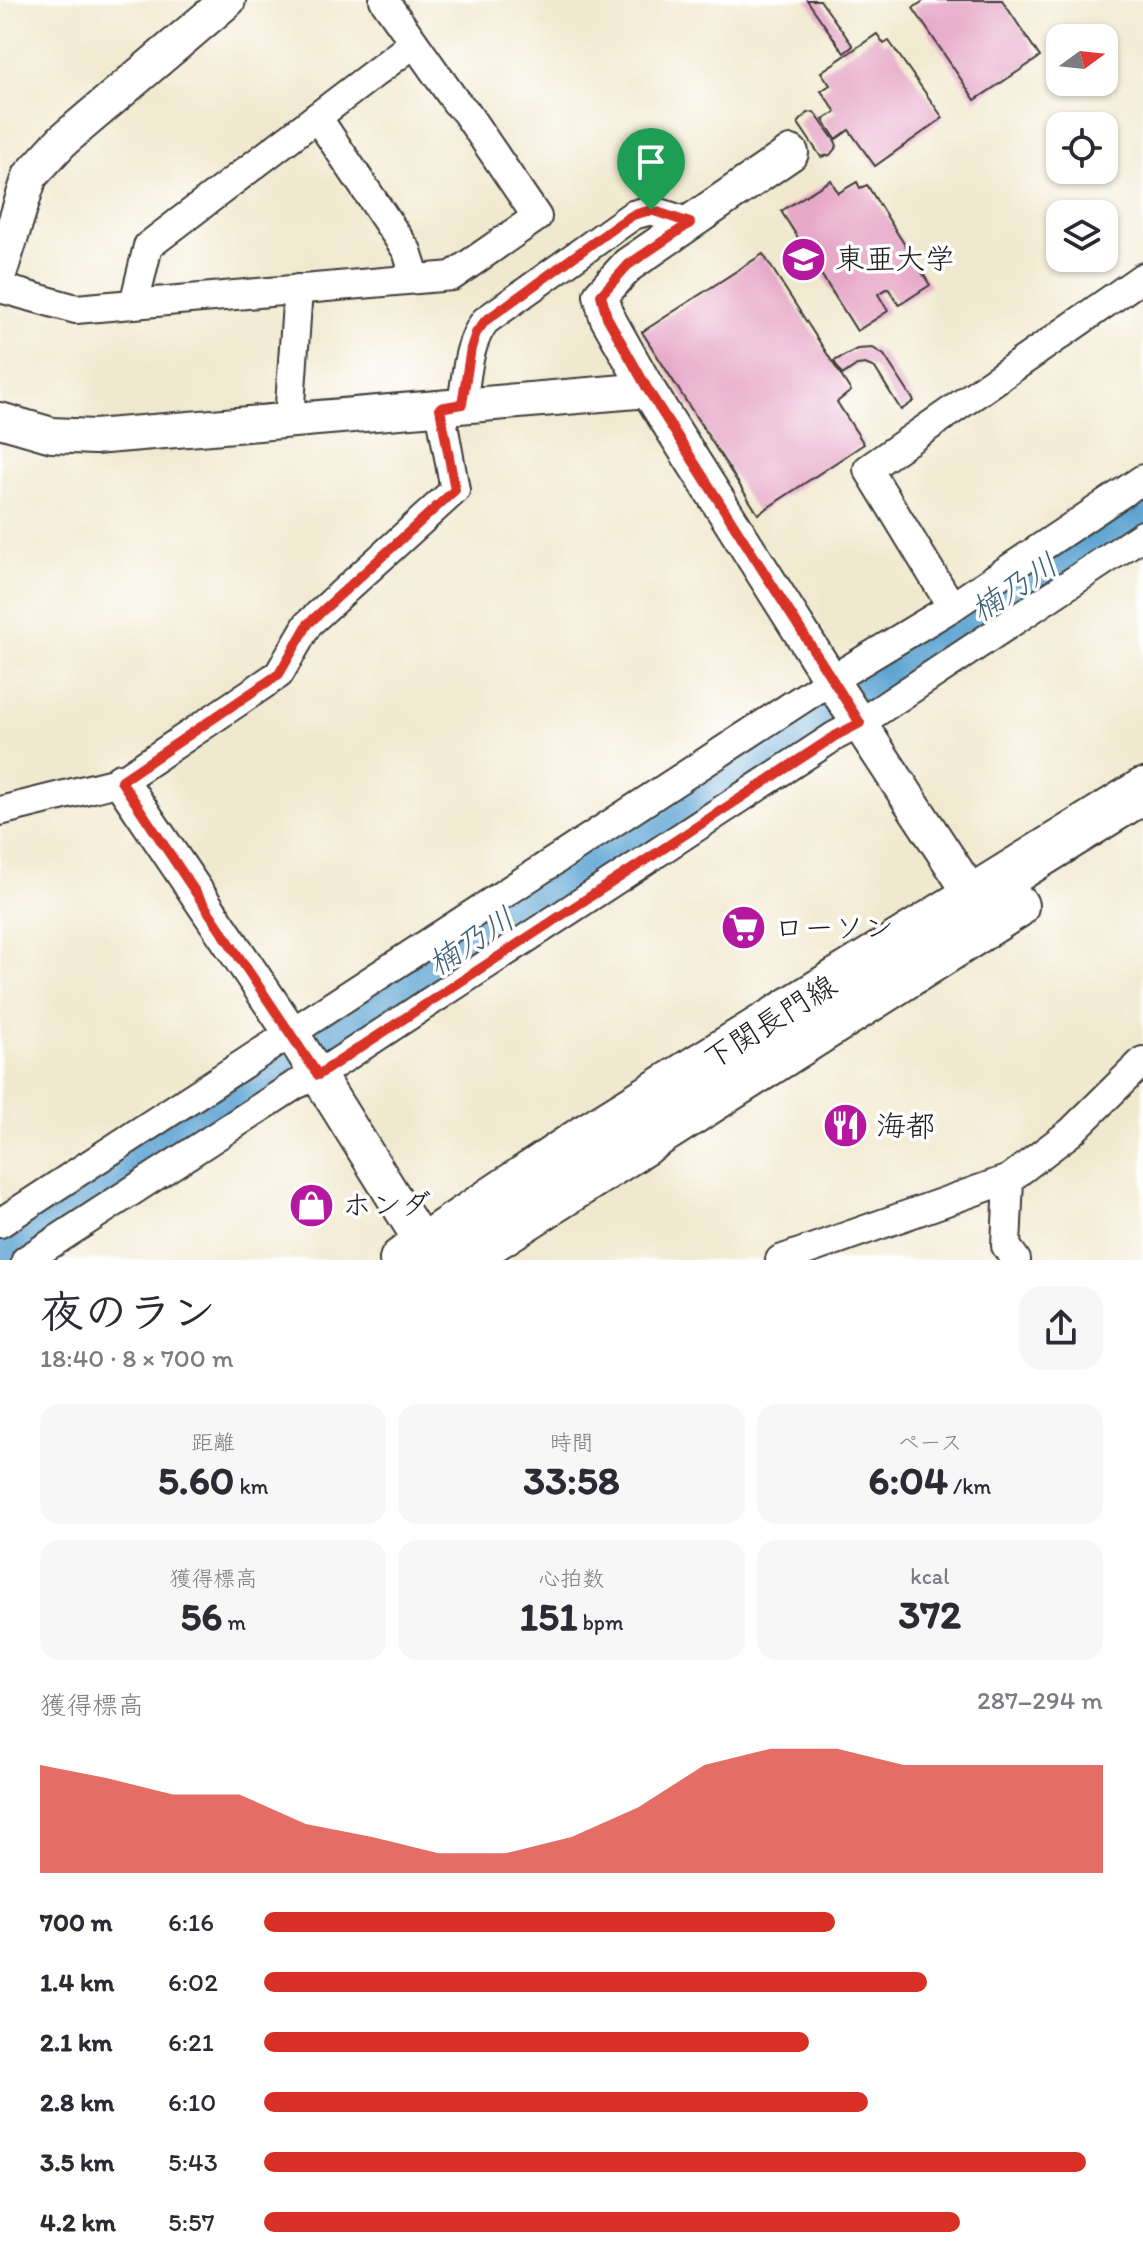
<!DOCTYPE html>
<html lang="ja">
<head>
<meta charset="utf-8">
<style>
  :root { --surface:#fff; --page:#f7f7f7; --text:#2b2b33; --muted:#7c7c81; --accent:#d93025 }
  body { margin:0; font-family:Itim,"Klee One",sans-serif; background:var(--page); color:var(--text); height:100vh; display:flex; flex-direction:column; font-size:30px; white-space:nowrap }
  * { box-sizing:border-box; margin:0 }
  p { font-size:26px; color:var(--muted) }
  .icon { flex:none; width:44px; height:44px; fill:none; stroke:currentColor; stroke-width:2; stroke-linecap:round; stroke-linejoin:round }
  .map { position:relative; height:1260px; overflow:hidden }
  .panel { display:flex; flex-direction:column; background:var(--surface); flex:1 }
  .panel>* { flex:none }
  .needle { width:52px; rotate:75deg }
  .tools { position:absolute; left:1046px; top:24px; display:grid; gap:16px }
  .tools a { display:grid; place-items:center; width:72px; height:72px; border-radius:16px; background:var(--surface); box-shadow:0 2px 6px #0004; font-size:40px }
  .pin { position:absolute; display:grid; place-items:center; width:68px; height:68px; color:#fff; margin:-82px -34px; border-radius:50% 50% 50% 0; rotate:-45deg; box-shadow:0 0 8px #0007 }
  .pin .icon { rotate:45deg }
  .round { display:grid; place-items:center; flex:none; width:84px; height:84px; border-radius:24px; background:var(--page) }
  .overview { display:flex; align-items:center; justify-content:space-between; height:136px; padding:0 40px }
  h1 { font-size:44px; font-weight:700; line-height:60px }
  .figures { display:grid; grid-template-columns:repeat(3,1fr); gap:12px; height:136px; padding:8px 40px }
  .figures div { display:grid; align-content:center; border-radius:20px; background:var(--page); text-align:center }
  .figures b { font-size:40px; font-weight:700 }
  .figures small { font-size:22px; font-weight:400 }
  .figures p { font-size:22px }
  .chart { height:224px; padding:16px 40px }
  .chart p { display:flex; justify-content:space-between }
  .chart svg { width:100%; height:144px; margin-top:8px; fill:var(--accent); opacity:.7 }
  ul { padding:0 40px; list-style:none; font-size:26px }
  li { display:grid; grid-template-columns:128px 96px 1fr; align-items:center; height:60px }
  li i { height:20px; border-radius:10px; background:var(--accent) }
  .map>svg:first-child { display:block }
  .lines { fill:none; stroke-linecap:round; stroke-linejoin:round }
  .river { stroke:#5ca3d2; stroke-width:44 }
  .building { fill:#e7a9c8 }
  .minor-casing { stroke:#3c3b37; stroke-width:32 }
  .tertiary-casing { stroke:#3c3b37; stroke-width:38 }
  .primary-casing { stroke:#3c3b37; stroke-width:48 }
  .minor { stroke:#fff; stroke-width:28 }
  .tertiary { stroke:#fff; stroke-width:34 }
  .primary { stroke:#fff; stroke-width:44 }
  .route-casing { stroke:#fff; stroke-width:16 }
  .route { stroke:#d93025; stroke-width:10 }
  .labels { text-anchor:middle; stroke-width:7; stroke-linejoin:round; paint-order:stroke }
  .poi-label { font-size:30px; fill:#1c1c1c; stroke:#fff; text-anchor:start }
  .street-label { font-size:30px; fill:#1c1c1c; stroke:#fff }
  .water-label { font-size:32px; font-style:italic; fill:#3c6077; stroke:#fff }
</style>
</head>
<body>
<div class="map">
<svg width="1143" height="1260" viewBox="0 0 1143 1260">
  <rect width="100%" height="100%" fill="#fff"/>
  <filter id="ink" filterUnits="userSpaceOnUse"><feTurbulence type="fractalNoise" baseFrequency=".0125" numOctaves="2"/><feDisplacementMap in="SourceGraphic" scale="16" xChannelSelector="R" yChannelSelector="G"/><feConvolveMatrix kernelMatrix="1 2 1 2 8 2 1 2 1" color-interpolation-filters="sRGB"/></filter>
  <filter id="wash" filterUnits="userSpaceOnUse"><feTurbulence type="fractalNoise" baseFrequency=".006" numOctaves="4" result="noise"/><feDisplacementMap in="SourceGraphic" scale="32" xChannelSelector="R" yChannelSelector="G"/><feGaussianBlur stdDeviation="1.8" result="paint"/><feColorMatrix in="noise" values="0 0 0 0 0 0 0 0 0 0 0 0 0 0 0 0 0 1.4 0 .05"/><feComposite in="paint" operator="in"/></filter>
  <g filter="url(#wash)">
    <rect width="100%" height="100%" fill="#f1e9cf"/>
    <g class="lines">
      <polyline class="river" points="0,1249 784,741 1143,503"/>
    </g>
    <g id="blocks">
      <g class="building">
        <polygon points="807,0 820,0 853,46 844,53"/>
        <polygon points="925,0 1002,0 1040,57 975,100 913,8"/>
        <polygon points="877,34 884,44 889,41 943,118 875,166 849,130 836,139 823,120 836,112 821,91 830,85 821,72"/>
        <polygon points="814,112 835,141 837,146 830,155 821,157 798,123 807,113"/>
        <polygon points="831,180 838,193 857,182 860,188 867,185 930,285 899,305 888,288 878,294 888,311 857,331 781,211"/>
        <polygon points="763,254 851,391 837,402 864,444 758,514 642,332"/>
        <polygon points="873,348 884,355 914,401 901,410 875,368 865,364 857,365 842,375 834,361 857,349"/>
      </g>
    </g>
  </g>
  <g filter="url(#ink)">
    <use href="#blocks" fill-opacity="0" stroke="#3c3b37" stroke-width="2"/>
    <g class="lines">
      <defs>
        <g id="minor">
          <polyline points="317,117 407,251 416,279"/>
          <polyline points="0,288 76,309 452,276 537,217 465,111 456,102 384,0"/>
          <polyline points="134,304 148,246 414,43"/>
          <path d="M462 404C467 376 467 345 485 321L633 215 651 210 690 223"/>
          <polyline points="289,419 298,289"/>
          <polyline points="952,607 868,469 1143,277"/>
          <polyline points="0,811 121,781 279,674 308,624 455,490 440,408"/>
          <polyline points="1009,1179 1006,1246 1016,1260"/>
          <polyline points="0,1223 831,680 952,607 1143,479"/>
          <polyline points="26,1260 295,1085 318,1075 835,736 860,723 1143,535"/>
          <polyline points="780,1260 1009,1179 1071,1132 1143,1061"/>
        </g>
        <g id="tertiary">
          <polyline points="0,271 30,176 62,141 228,0"/>
          <polyline points="648,390 607,317 601,295 628,265 791,153"/>
          <polyline points="0,420 52,435 94,437 648,390 836,688 987,918"/>
          <polyline points="121,781 292,1034 433,1260"/>
        </g>
        <g id="primary">
          <polyline points="402,1260 584,1138 1143,791"/>
          <polyline points="460,1260 1016,906"/>
        </g>
      </defs>
      <use href="#minor" class="minor-casing"/>
      <use href="#tertiary" class="tertiary-casing"/>
      <use href="#primary" class="primary-casing"/>
      <use href="#minor" class="minor"/>
      <use href="#tertiary" class="tertiary"/>
      <use href="#primary" class="primary"/>
    </g>
  </g>
  <g class="lines" filter="url(#ink)">
    <defs>
      <polygon id="route" points="651,210 690,223 628,265 601,295 607,317 648,390 860,723 835,736 318,1075 121,781 279,674 308,624 455,490 440,408 462,404 471,348 476,333 485,321 619,224 633,215"/>
    </defs>
    <use href="#route" class="route-casing"/>
    <use href="#route" class="route"/>
  </g>
  <defs>
    <symbol id="university-disc" viewBox="-11 -11 22 22"><circle r="9.5" fill="#b5179e" stroke="#fff"/><path d="M0-5L7-2L0 1L-7-2ZM-4 1L0 2.5L4 1V4Q0 6-4 4Z" fill="#fff"/></symbol>
    <symbol id="supermarket-disc" viewBox="-11 -11 22 22"><circle r="9.5" fill="#b5179e" stroke="#fff"/><path d="M-6-5.5h2.5l.6 2H6L4.5 2H-2.5L-4.4-4H-6ZM-1.5 3.2a1.3 1.3 0 1 0 .1 0ZM3 3.2a1.3 1.3 0 1 0 .1 0Z" fill="#fff"/></symbol>
    <symbol id="restaurant-disc" viewBox="-11 -11 22 22"><circle r="9.5" fill="#b5179e" stroke="#fff"/><path d="M-5-6h1v4h1v-4h1v4h1v-4h1v5L-1.5 .5V6h-2V.5L-5-1ZM5-6V6H3V1.5H1.5Q1.5-4 5-6Z" fill="#fff"/></symbol>
    <symbol id="shop-disc" viewBox="-11 -11 22 22"><circle r="9.5" fill="#b5179e" stroke="#fff"/><path d="M-5-2.5h2.3a2.7 3.5 0 0 1 5.4 0H5L5.5 6h-11ZM-1.5-2.5h3a1.5 2.3 0 0 0-3 0Z" fill="#fff"/></symbol>
  </defs>
  <g fill-rule="evenodd">
    <use href="#university-disc" x="778" y="234" width="51" height="51"/>
    <use href="#supermarket-disc" x="718" y="902" width="51" height="51"/>
    <use href="#restaurant-disc" x="820" y="1100" width="51" height="51"/>
    <use href="#shop-disc" x="286" y="1180" width="51" height="51"/>
  </g>
  <g class="labels">
    <g class="poi-label">
      <text x="835" y="269">東亜大学</text>
      <text x="774" y="938">ローソン</text>
      <text x="876" y="1136">海都</text>
      <text x="342" y="1215">ホンダ</text>
    </g>
    <g class="street-label">
      <text transform="translate(770 1022) rotate(-32)" y="10">下関長門線</text>
    </g>
    <g class="water-label">
      <text transform="translate(1014 587) rotate(-33)" y="11">楠乃川</text>
      <text transform="translate(471 941) rotate(-33)" y="11">楠乃川</text>
    </g>
  </g>
</svg>
<div class="tools">
<a><svg class="needle" viewBox="-14 -14 28 28"><path d="M0-13l5 13h-10z" fill="#e53935"/><path d="M0 13l5-13h-10z" fill="#7c7c81"/></svg></a>
<a><svg class="icon" aria-label="locate" viewBox="0 0 24 24"><circle cx="12" cy="12" r="6"/><path d="M12 2v4M12 18v4M2 12h4M18 12h4"/></svg></a>
<a><svg class="icon" aria-label="layers" viewBox="0 0 24 24"><path d="M12 4l9 5-9 5-9-5zM3 14l9 5 9-5"/></svg></a>
</div>
<div class="pin" style="left:651px;top:210px;background:#1e9e55"><svg class="icon" aria-label="arrive" viewBox="0 0 24 24"><path d="M6 21V4h12l-3 4 3 4H6"/></svg></div>
</div>
<section class="panel">
<div class="overview"><div><h1>夜のラン</h1><p>18:40 · 8 × 700 m</p></div><a class="round"><svg class="icon" aria-label="share" viewBox="0 0 24 24"><path d="M12 15V3M7 8l5-5 5 5M5 13v7h14v-7"/></svg></a></div>
<div class="figures">
<div><p>距離</p><b>5.60<small> km</small></b></div>
<div><p>時間</p><b>33:58</b></div>
<div><p>ペース</p><b>6:04<small> /km</small></b></div>
</div>
<div class="figures">
<div><p>獲得標高</p><b>56<small> m</small></b></div>
<div><p>心拍数</p><b>151<small> bpm</small></b></div>
<div><p>kcal</p><b>372</b></div>
</div>
<div class="chart"><p><span>獲得標高</span>287–294 m</p>
<svg viewBox="0 0 160 44" preserveAspectRatio="none"><path d="M0 44V11L10 15L20 20L30 20L40 29L50 33L60 38L70 38L80 33L90 24L100 11L110 6L120 6L130 11L140 11L150 11L160 11V44z"/></svg>
</div>
<ul>
<li><b>700 m</b>6:16<i style="width:68%"></i></li>
<li><b>1.4 km</b>6:02<i style="width:79%"></i></li>
<li><b>2.1 km</b>6:21<i style="width:65%"></i></li>
<li><b>2.8 km</b>6:10<i style="width:72%"></i></li>
<li><b>3.5 km</b>5:43<i style="width:98%"></i></li>
<li><b>4.2 km</b>5:57<i style="width:83%"></i></li>
</ul>
</section>
</body>
</html>
